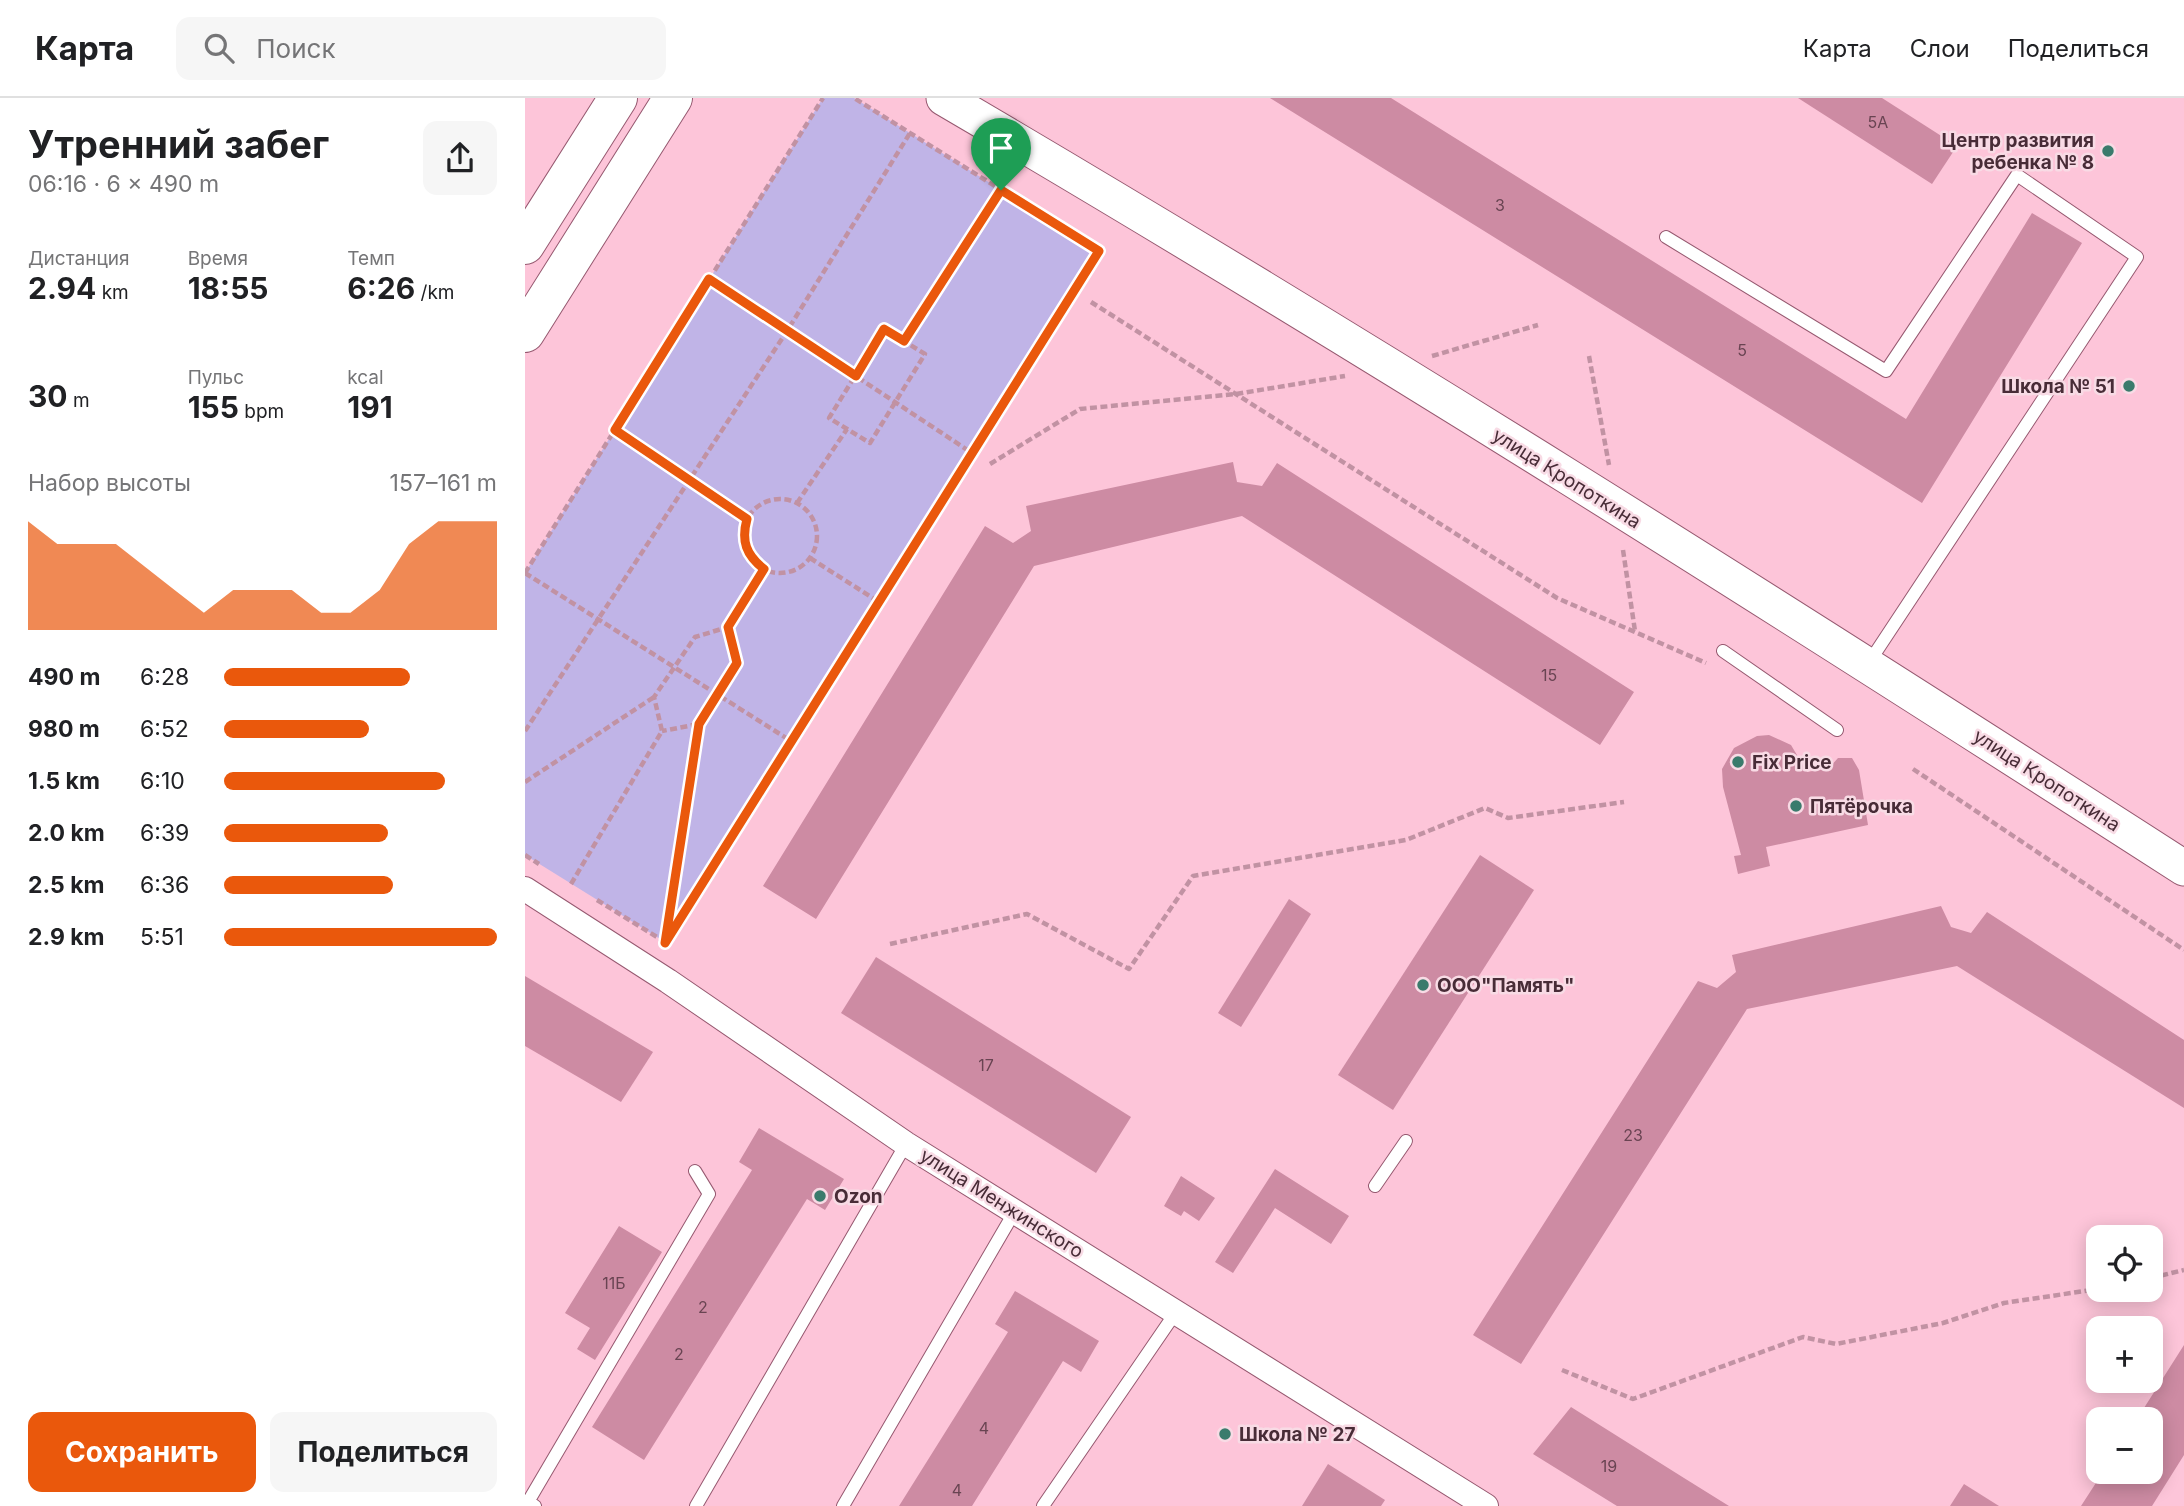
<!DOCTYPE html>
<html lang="ru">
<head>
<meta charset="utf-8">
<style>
  :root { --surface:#fff; --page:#f6f6f6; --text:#202124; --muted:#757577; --line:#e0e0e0; --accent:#ea580c }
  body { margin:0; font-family:Inter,sans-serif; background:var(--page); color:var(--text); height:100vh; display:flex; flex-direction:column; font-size:26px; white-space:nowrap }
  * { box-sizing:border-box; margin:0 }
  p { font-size:23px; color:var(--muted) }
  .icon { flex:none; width:38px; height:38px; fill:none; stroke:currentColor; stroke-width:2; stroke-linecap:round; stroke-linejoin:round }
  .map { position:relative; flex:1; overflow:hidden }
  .side { display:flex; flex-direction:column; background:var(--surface); width:525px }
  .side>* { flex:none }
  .controls { position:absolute; left:1561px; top:1127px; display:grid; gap:14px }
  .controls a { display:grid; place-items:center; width:77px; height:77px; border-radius:14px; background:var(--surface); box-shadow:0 4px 18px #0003; font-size:35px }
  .pin { position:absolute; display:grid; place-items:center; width:60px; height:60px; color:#fff; margin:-72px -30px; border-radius:50% 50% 50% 0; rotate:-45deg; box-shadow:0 0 7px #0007 }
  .pin .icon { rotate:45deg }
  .round { display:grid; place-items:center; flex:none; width:74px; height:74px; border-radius:14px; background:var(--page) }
  .summary { display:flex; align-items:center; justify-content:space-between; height:119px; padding:0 28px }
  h1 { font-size:38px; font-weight:700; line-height:52px }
  .figures { display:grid; grid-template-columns:repeat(3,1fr); gap:10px; height:119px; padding:7px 28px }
  .figures div { display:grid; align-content:center }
  .figures b { font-size:30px; font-weight:700 }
  .figures small { font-size:19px; font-weight:400 }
  .figures p { font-size:19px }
  .chart { height:196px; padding:14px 28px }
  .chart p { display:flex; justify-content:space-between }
  .chart svg { width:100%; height:126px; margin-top:7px; fill:var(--accent); opacity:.7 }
  .cta { display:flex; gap:14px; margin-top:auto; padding:14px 28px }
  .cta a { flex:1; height:80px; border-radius:14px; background:var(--accent); color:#fff; font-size:28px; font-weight:700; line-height:80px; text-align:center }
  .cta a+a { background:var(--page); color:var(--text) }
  ul { padding:0 28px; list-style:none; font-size:23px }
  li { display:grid; grid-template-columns:112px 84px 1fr; align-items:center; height:52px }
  li i { height:18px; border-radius:9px; background:var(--accent) }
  header { display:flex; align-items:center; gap:42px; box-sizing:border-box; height:98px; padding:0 35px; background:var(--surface); border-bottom:2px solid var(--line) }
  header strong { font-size:33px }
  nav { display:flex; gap:38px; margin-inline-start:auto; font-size:24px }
  .search { width:490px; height:63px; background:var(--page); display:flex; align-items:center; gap:18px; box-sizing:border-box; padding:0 24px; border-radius:14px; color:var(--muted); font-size:26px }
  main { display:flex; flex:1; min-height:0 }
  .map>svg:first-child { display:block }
  .green { fill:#c0b4e7 }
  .building { fill:#cd8ba3 }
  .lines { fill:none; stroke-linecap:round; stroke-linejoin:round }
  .lane-casing { stroke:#965970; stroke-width:14 }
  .street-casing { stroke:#965970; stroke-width:26 }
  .secondary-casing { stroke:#965970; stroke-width:37 }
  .primary-casing { stroke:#965970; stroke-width:40 }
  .path { stroke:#c192a3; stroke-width:4.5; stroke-dasharray:7 3.5; stroke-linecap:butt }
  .lane { stroke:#fff; stroke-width:12 }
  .street { stroke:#fff; stroke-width:24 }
  .secondary { stroke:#fff; stroke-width:35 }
  .primary { stroke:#fff; stroke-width:38 }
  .route-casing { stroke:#fff; stroke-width:14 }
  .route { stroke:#ea580c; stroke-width:9 }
  .poi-dot { fill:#3a7b6c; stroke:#f8dbe5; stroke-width:2.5 }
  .labels { text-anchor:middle; stroke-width:5; stroke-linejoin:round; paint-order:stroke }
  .number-label { font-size:16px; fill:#694452 }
  .poi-label { font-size:19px; font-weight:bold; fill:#482c37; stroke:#f8dbe5; text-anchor:start }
  .street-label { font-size:19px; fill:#482c37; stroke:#f8dbe5 }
</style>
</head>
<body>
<header>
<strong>Карта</strong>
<div class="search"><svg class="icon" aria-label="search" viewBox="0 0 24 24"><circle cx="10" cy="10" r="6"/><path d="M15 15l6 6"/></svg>Поиск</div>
<nav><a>Карта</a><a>Слои</a><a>Поделиться</a></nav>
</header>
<main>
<section class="side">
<div class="summary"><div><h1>Утренний забег</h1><p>06:16 · 6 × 490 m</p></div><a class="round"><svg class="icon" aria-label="share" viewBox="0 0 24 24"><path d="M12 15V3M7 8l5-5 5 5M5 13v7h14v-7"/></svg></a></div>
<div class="figures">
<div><p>Дистанция</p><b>2.94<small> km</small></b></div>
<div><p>Время</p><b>18:55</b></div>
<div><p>Темп</p><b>6:26<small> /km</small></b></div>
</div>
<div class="figures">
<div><b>30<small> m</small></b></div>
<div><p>Пульс</p><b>155<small> bpm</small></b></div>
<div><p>kcal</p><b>191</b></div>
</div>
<div class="chart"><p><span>Набор высоты</span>157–161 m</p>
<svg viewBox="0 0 160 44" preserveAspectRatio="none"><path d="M0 44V6L10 14L20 14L30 14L40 22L50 30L60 38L70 30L80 30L90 30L100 38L110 38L120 30L130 14L140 6L150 6L160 6V44z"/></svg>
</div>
<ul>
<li><b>490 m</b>6:28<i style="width:68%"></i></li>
<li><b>980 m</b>6:52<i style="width:53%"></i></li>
<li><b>1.5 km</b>6:10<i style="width:81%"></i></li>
<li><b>2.0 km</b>6:39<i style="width:60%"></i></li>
<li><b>2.5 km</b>6:36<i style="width:62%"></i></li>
<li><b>2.9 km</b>5:51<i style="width:100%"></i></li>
</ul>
<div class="cta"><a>Сохранить</a><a>Поделиться</a></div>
</section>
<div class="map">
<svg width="1659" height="1408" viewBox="0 0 1659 1408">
  <rect width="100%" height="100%" fill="#fdc5d9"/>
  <polygon class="green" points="298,0 329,0 574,153 140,844 0,757 0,475"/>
  <g class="building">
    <polygon points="745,0 866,0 1381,321 1507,115 1557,145 1397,405"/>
    <polygon points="1273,0 1357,0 1432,48 1407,86"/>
    <polygon points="708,364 712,384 737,388 752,365 1109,594 1075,647 717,418 509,468 291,821 238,788 460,428 488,445 506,433 501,408"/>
    <polygon points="1244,637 1266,647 1282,674 1304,670 1313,660 1327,660 1334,672 1343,727 1241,749 1245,768 1213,776 1209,758 1216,757 1198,689 1197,671 1209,650 1232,638"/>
    <polygon points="955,757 1009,792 868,1012 813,977"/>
    <polygon points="764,801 786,816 716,929 693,915"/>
    <polygon points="1416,808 1426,829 1446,835 1462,814 1659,942 1659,1010 1432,868 1222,911 996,1266 948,1237 1173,883 1192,890 1211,874 1207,857"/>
    <polygon points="351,859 606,1019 571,1075 316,915"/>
    <polygon points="0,878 128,954 96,1004 0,948"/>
    <polygon points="234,1030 319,1081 300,1112 282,1101 119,1362 67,1329 227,1072 214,1064"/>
    <polygon points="750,1071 824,1118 806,1146 750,1110 708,1175 690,1164"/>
    <polygon points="656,1078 690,1100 674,1123 659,1113 656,1118 639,1108"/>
    <polygon points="94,1128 137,1154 70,1262 52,1251 65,1230 40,1215"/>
    <polygon points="490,1193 574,1243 556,1274 538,1263 447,1408 374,1408 483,1234 470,1226"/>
    <polygon points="1659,1247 1659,1357 1627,1408 1556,1408 1578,1374 1626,1374 1626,1321 1612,1321"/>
    <polygon points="1046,1309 1159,1380 1204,1408 1092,1408 1008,1356"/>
    <polygon points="803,1366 860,1402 856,1408 777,1408"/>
    <polygon points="1439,1386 1474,1408 1425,1408"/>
  </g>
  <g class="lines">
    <defs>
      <g id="lane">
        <polyline points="1141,139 1361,273 1492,77 1612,159 1343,566"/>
        <polyline points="1198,553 1312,632"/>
        <polyline points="850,1088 881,1043"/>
        <polyline points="10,1408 3,1404 184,1096 170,1073"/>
        <polyline points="171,1408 381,1046"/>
        <polyline points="318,1408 490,1113"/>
        <polyline points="518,1408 651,1214"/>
      </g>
      <polyline id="street" points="0,791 143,883 381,1046 961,1408"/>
      <path id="secondary" d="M419 0C839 246 1250 507 1659 770"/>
      <g id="primary">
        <polyline points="0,147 93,0"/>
        <polyline points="0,235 148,0"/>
      </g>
    </defs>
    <use href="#lane" class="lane-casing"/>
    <use href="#street" class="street-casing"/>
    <use href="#secondary" class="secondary-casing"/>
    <use href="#primary" class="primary-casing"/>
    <g class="path">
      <polyline points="184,181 447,355"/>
      <polyline points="566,204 1032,500 1181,565"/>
      <polygon points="359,231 400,256 345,345 304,320"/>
      <polyline points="379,243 476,92"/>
      <polyline points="907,258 1013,227"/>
      <polyline points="1064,258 1084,367"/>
      <polyline points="90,332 222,421"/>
      <polyline points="465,366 555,311 711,296 820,278"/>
      <circle cx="255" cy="438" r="37"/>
      <polyline points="272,405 322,331"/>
      <polyline points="1098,452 1110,533"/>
      <polyline points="285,460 354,504"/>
      <polyline points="0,475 298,0"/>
      <polyline points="0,475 266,643"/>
      <polyline points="203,529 239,471"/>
      <polyline points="0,633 262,233 385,35"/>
      <polyline points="1388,671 1659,852"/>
      <polyline points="0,684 129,599"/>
      <polyline points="0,757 14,766"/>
      <polyline points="46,786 137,633 129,599 170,539 203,529 212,565 174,626 137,633"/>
      <polyline points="72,802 140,844 574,153 329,0"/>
      <polyline points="141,839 174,626"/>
      <polyline points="365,846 502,816 604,871 668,778 881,742 960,710 983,720 1099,704"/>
      <polyline points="1626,1180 1659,1172"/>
      <polyline points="1037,1272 1108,1301 1278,1239 1311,1246 1418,1225 1479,1205 1573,1191"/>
    </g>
    <use href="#lane" class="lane"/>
    <use href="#street" class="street"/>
    <use href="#secondary" class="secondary"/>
    <use href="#primary" class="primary"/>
  </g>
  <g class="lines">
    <defs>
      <path id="route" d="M476 92 574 153 140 845 174 626 212 565 203 529 239 471C221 457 216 443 222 421L90 332 184 181 331 278 359 231 379 243Z"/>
    </defs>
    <use href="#route" class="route-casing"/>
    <use href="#route" class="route"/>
  </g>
  <g class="poi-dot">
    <circle cx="1583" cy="53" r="7"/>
    <circle cx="1604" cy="288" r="7"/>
    <circle cx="1213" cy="664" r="7"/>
    <circle cx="1271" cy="708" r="7"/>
    <circle cx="898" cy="887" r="7"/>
    <circle cx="295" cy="1098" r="7"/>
    <circle cx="700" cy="1336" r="7"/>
  </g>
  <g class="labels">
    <g class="number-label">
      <text x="1353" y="30">5А</text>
      <text x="975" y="113">3</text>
      <text x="1217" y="258">5</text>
      <text x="1024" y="583">15</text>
      <text x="461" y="973">17</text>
      <text x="1108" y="1043">23</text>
      <text x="89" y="1191">11Б</text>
      <text x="178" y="1215">2</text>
      <text x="154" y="1262">2</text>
      <text x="459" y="1336">4</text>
      <text x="1084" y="1374">19</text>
      <text x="432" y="1398">4</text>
    </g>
    <g class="poi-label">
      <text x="1569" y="49" text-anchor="end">Центр развития<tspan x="1569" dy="22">ребенка № 8</tspan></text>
      <text x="1590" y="295" text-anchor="end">Школа № 51</text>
      <text x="1227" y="671">Fix Price</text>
      <text x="1285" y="715">Пятёрочка</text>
      <text x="912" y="894">ООО"Память"</text>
      <text x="309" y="1105">Ozon</text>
      <text x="714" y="1343">Школа № 27</text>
    </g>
    <g class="street-label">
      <text transform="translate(1042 380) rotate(32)" y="7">улица Кропоткина</text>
      <text transform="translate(1522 682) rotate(33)" y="7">улица Кропоткина</text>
      <text transform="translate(477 1105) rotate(32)" y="7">улица Менжинского</text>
    </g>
  </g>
</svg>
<div class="controls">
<a><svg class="icon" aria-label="locate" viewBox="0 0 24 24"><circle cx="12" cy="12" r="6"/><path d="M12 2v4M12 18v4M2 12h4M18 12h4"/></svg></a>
<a>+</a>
<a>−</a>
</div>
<div class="pin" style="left:476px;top:92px;background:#1e9e55"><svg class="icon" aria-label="arrive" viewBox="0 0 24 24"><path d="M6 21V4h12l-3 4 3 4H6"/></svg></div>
</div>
</main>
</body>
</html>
